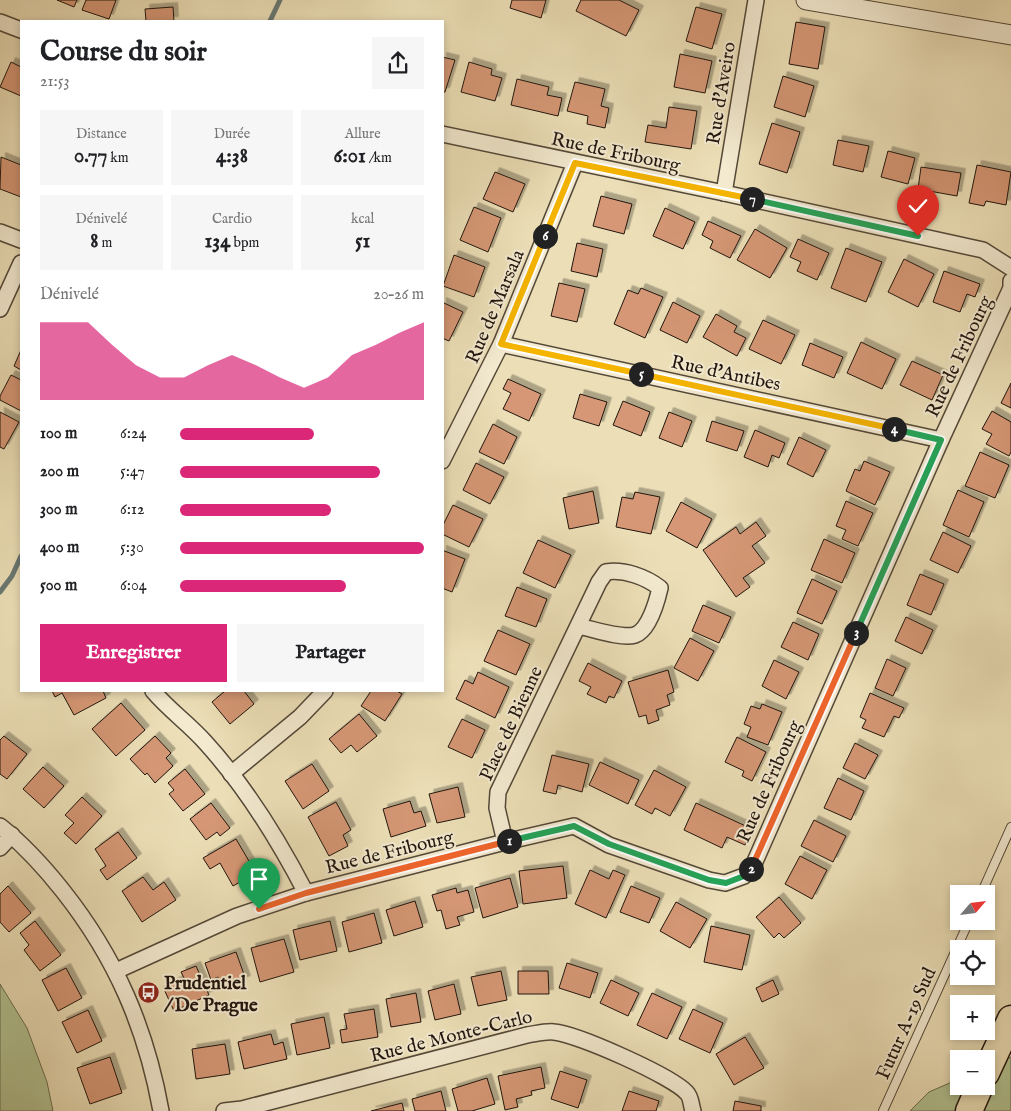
<!DOCTYPE html>
<html lang="fr">
<head>
<meta charset="utf-8">
<style>
  :root { --surface:#fff; --page:#f6f6f6; --text:#202124; --muted:#757577; --accent:#db2777 }
  body { margin:0; font-family:"IM FELL English",serif; background:var(--page); color:var(--text); height:100vh; display:flex; flex-direction:column; font-size:19px; white-space:nowrap }
  * { box-sizing:border-box; margin:0 }
  p { font-size:16px; color:var(--muted) }
  .icon { flex:none; width:28px; height:28px; fill:none; stroke:currentColor; stroke-width:2; stroke-linecap:round; stroke-linejoin:round }
  .map { position:relative; flex:1; overflow:hidden }
  .details { position:absolute; left:20px; top:20px; width:424px; height:672px; display:flex; flex-direction:column; background:var(--surface); border-radius:0px; box-shadow:0 2px 8px #0003 }
  .details>* { flex:none }
  .needle { width:32px; rotate:62deg }
  .fabs { position:absolute; left:950px; top:885px; display:grid; gap:10px }
  .fabs a { display:grid; place-items:center; width:45px; height:45px; border-radius:0px; background:var(--surface); box-shadow:0 2px 8px #0003; font-size:25px }
  .pin { position:absolute; display:grid; place-items:center; width:42px; height:42px; color:#fff; margin:-51px -21px; border-radius:50% 50% 50% 0; rotate:-45deg; box-shadow:0 0 5px #0007 }
  .pin .icon { rotate:45deg }
  .km { position:absolute; width:25px; height:25px; margin:-12px; border-radius:50%; background:#222; color:#fff; font-size:14px; line-height:25px; text-align:center }
  .round { display:grid; place-items:center; flex:none; width:52px; height:52px; border-radius:0px; background:var(--page) }
  .overview { display:flex; align-items:center; justify-content:space-between; height:85px; padding:0 20px }
  h1 { font-size:28px; font-weight:700; line-height:38px }
  .stats { display:grid; grid-template-columns:repeat(3,1fr); gap:8px; height:85px; padding:5px 20px }
  .stats div { display:grid; align-content:center; border-radius:0px; background:var(--page); text-align:center }
  .stats b { font-size:21px; font-weight:700 }
  .stats small { font-size:14px; font-weight:400 }
  .stats p { font-size:14px }
  .chart { height:140px; padding:10px 20px }
  .chart p { display:flex; justify-content:space-between }
  .chart svg { width:100%; height:90px; margin-top:5px; fill:var(--accent); opacity:.7 }
  .action { display:flex; gap:10px; margin-top:auto; padding:10px 20px }
  .action a { flex:1; height:58px; border-radius:0px; background:var(--accent); color:#fff; font-size:20px; font-weight:700; line-height:58px; text-align:center }
  .action a+a { background:var(--page); color:var(--text) }
  ul { padding:0 20px; list-style:none; font-size:16px }
  li { display:grid; grid-template-columns:80px 60px 1fr; align-items:center; height:38px }
  li i { height:12px; border-radius:6px; background:var(--accent) }
  .map>svg:first-child { display:block }
  .green { fill:#b3c392; stroke:#6a6c50 }
  .lines { fill:none; stroke-linecap:round; stroke-linejoin:round }
  .stream { stroke:#697973; stroke-width:5 }
  .building { fill:#d59775; stroke:#20150e; filter:url(#shadow) }
  .service-casing { stroke:#534838; stroke-width:10 }
  .minor-casing { stroke:#534838; stroke-width:18 }
  .tertiary-casing { stroke:#534838; stroke-width:21 }
  .trunk-casing { stroke:#20150e; stroke-width:29 }
  .service { stroke:#f3ead0; stroke-width:8 }
  .minor { stroke:#f3ead0; stroke-width:15 }
  .tertiary { stroke:#f3ead0; stroke-width:19 }
  .trunk { stroke:#ecdfb7; stroke-width:26 }
  .split-1-casing { stroke:#fff; stroke-width:10 }
  .split-2-casing { stroke:#fff; stroke-width:10 }
  .split-3-casing { stroke:#fff; stroke-width:10 }
  .split-4-casing { stroke:#fff; stroke-width:10 }
  .split-5-casing { stroke:#fff; stroke-width:10 }
  .split-6-casing { stroke:#fff; stroke-width:10 }
  .split-7-casing { stroke:#fff; stroke-width:10 }
  .split-8-casing { stroke:#fff; stroke-width:10 }
  .split-1 { stroke:#f0652b; stroke-width:6 }
  .split-2 { stroke:#22a559; stroke-width:6 }
  .split-3 { stroke:#f0652b; stroke-width:6 }
  .split-4 { stroke:#22a559; stroke-width:6 }
  .split-5 { stroke:#f5b400; stroke-width:6 }
  .split-6 { stroke:#f5b400; stroke-width:6 }
  .split-7 { stroke:#f5b400; stroke-width:6 }
  .split-8 { stroke:#22a559; stroke-width:6 }
  .labels { text-anchor:middle; stroke-width:4; stroke-linejoin:round; paint-order:stroke }
  .street-label { font-size:19px; fill:#20150e; stroke:#f3ead0 }
  .poi-label { font-size:19px; font-weight:bold; fill:#20150e; stroke:#f3ead0; text-anchor:start }
</style>
</head>
<body>
<div class="map">
<svg width="1011" height="1111" viewBox="0 0 1011 1111">
  <defs>
    <filter id="shadow"><feDropShadow dx="4.5" dy="-4.5" stdDeviation="0" flood-color="#0004"/></filter>
  </defs>
  <rect width="100%" height="100%" fill="#ecdfb7"/>
  <filter id="stains"><feTurbulence type="fractalNoise" baseFrequency=".004" numOctaves="4"/><feColorMatrix values="0 0 0 0 .2 0 0 0 0 .09 0 0 0 0 .02 0 0 0 .5 -.17"/></filter>
  <radialGradient id="worn" r=".72"><stop offset=".6" stop-color="#630" stop-opacity="0"/><stop offset="1" stop-color="#630" stop-opacity=".3"/></radialGradient>
  <g class="green">
    <polygon points="0,984 27,1028 47,1082 53,1111 0,1111"/>
    <polygon points="1011,1057 1011,1111 910,1111 929,1092 959,1079 959,1086 986,1086 986,1068"/>
  </g>
  <g class="lines">
    <g class="stream">
      <polyline points="270,21 280,0"/>
      <polyline points="0,592 12,576 21,556"/>
    </g>
  </g>
  <g class="building">
    <polygon points="57,0 77,0 74,7"/>
    <polygon points="86,0 116,0 109,19 82,10"/>
    <polygon points="512,0 546,0 541,18 510,8"/>
    <polygon points="581,0 619,0 639,10 626,36 576,11"/>
    <polygon points="173,7 174,21 146,21 145,9"/>
    <polygon points="696,7 722,14 712,49 686,41"/>
    <polygon points="796,22 825,27 818,69 789,64"/>
    <polygon points="680,54 712,61 705,93 674,87"/>
    <polygon points="442,57 455,60 445,92 442,92"/>
    <polygon points="11,62 21,67 21,96 0,87"/>
    <polygon points="469,62 492,69 491,75 502,78 495,101 461,92"/>
    <polygon points="783,76 814,86 805,117 774,107"/>
    <polygon points="517,79 549,87 547,95 562,98 558,116 511,105"/>
    <polygon points="575,82 605,89 601,106 609,108 605,128 587,124 588,116 567,111"/>
    <polygon points="669,107 697,111 691,149 645,142 648,125 666,128"/>
    <polygon points="772,123 800,132 787,173 759,164"/>
    <polygon points="838,140 869,146 863,172 833,165"/>
    <polygon points="888,151 915,158 908,184 881,177"/>
    <polygon points="1,157 21,165 21,197 0,189"/>
    <polygon points="977,165 1011,172 1006,205 986,201 984,206 969,203"/>
    <polygon points="921,167 961,173 957,196 918,189"/>
    <polygon points="495,172 525,184 513,212 483,199"/>
    <polygon points="601,196 632,204 624,234 593,226"/>
    <polygon points="474,207 501,218 488,252 460,240"/>
    <polygon points="665,208 695,222 683,249 653,236"/>
    <polygon points="708,221 741,236 730,258 710,248 713,241 702,235"/>
    <polygon points="755,229 787,248 770,278 737,260"/>
    <polygon points="798,239 829,253 817,280 797,271 801,262 790,257"/>
    <polygon points="577,243 603,249 597,277 571,271"/>
    <polygon points="846,248 882,262 866,302 831,288"/>
    <polygon points="454,255 485,267 474,297 443,286"/>
    <polygon points="904,259 934,274 918,307 888,292"/>
    <polygon points="944,271 980,284 975,297 967,294 960,312 933,302"/>
    <polygon points="559,283 585,289 577,322 551,316"/>
    <polygon points="641,288 663,297 645,338 614,324 628,290 638,294"/>
    <polygon points="442,302 463,312 449,341 442,338"/>
    <polygon points="673,302 700,316 687,343 660,330"/>
    <polygon points="716,314 737,326 734,332 746,338 737,356 703,337"/>
    <polygon points="763,320 795,335 781,364 749,349"/>
    <polygon points="861,342 896,359 882,389 847,373"/>
    <polygon points="810,343 843,357 834,378 802,365"/>
    <polygon points="21,350 21,370 14,366"/>
    <polygon points="912,361 943,375 932,400 900,385"/>
    <polygon points="11,375 21,380 21,411 0,400 0,396"/>
    <polygon points="508,379 541,394 529,421 503,409 511,393 503,389"/>
    <polygon points="1011,383 1011,408 1001,403"/>
    <polygon points="580,394 607,402 599,426 573,418"/>
    <polygon points="623,401 650,412 641,436 613,425"/>
    <polygon points="992,411 1011,422 1011,452 1009,456 986,444 992,434 982,429"/>
    <polygon points="0,412 19,422 4,449 0,447"/>
    <polygon points="669,412 692,421 682,447 659,438"/>
    <polygon points="712,421 744,431 737,451 706,441"/>
    <polygon points="493,424 517,437 504,464 479,452"/>
    <polygon points="755,430 785,443 779,458 772,455 768,467 744,457"/>
    <polygon points="799,437 826,450 813,477 787,464"/>
    <polygon points="980,452 1009,465 995,498 965,486"/>
    <polygon points="864,461 890,472 875,505 846,491 855,469 860,471"/>
    <polygon points="476,463 504,477 490,504 463,490"/>
    <polygon points="958,490 984,502 969,537 943,525"/>
    <polygon points="593,491 599,523 569,529 563,498"/>
    <polygon points="635,492 660,497 651,534 616,527 622,497 633,499"/>
    <polygon points="846,501 873,513 858,546 842,539 846,530 836,526"/>
    <polygon points="681,502 712,519 697,548 666,531"/>
    <polygon points="453,505 483,519 469,547 442,534 442,527"/>
    <polygon points="756,522 766,536 752,546 765,563 743,578 750,587 736,597 703,550 736,527 740,534"/>
    <polygon points="943,532 971,546 958,573 930,560"/>
    <polygon points="824,539 855,553 842,583 811,570"/>
    <polygon points="538,540 571,555 555,588 523,573"/>
    <polygon points="442,550 465,559 452,592 442,588"/>
    <polygon points="920,574 944,584 931,615 907,605"/>
    <polygon points="812,579 837,591 822,624 797,613"/>
    <polygon points="517,587 547,599 536,627 505,616"/>
    <polygon points="703,605 731,617 719,643 692,631"/>
    <polygon points="906,617 933,630 922,654 895,641"/>
    <polygon points="793,622 819,634 808,660 781,647"/>
    <polygon points="498,630 530,644 516,675 484,661"/>
    <polygon points="690,638 714,651 698,681 674,668"/>
    <polygon points="887,659 906,668 893,696 875,688"/>
    <polygon points="774,660 799,672 786,699 762,686"/>
    <polygon points="588,663 622,681 614,698 609,696 606,703 587,694 591,687 579,681"/>
    <polygon points="668,670 674,692 667,695 670,705 656,710 659,720 648,724 646,715 639,717 628,682"/>
    <polygon points="478,672 509,687 495,718 456,699 465,680 473,684"/>
    <polygon points="52,691 103,691 106,698 74,715 62,693 55,697"/>
    <polygon points="225,691 244,691 254,704 230,724 212,702"/>
    <polygon points="371,691 397,691 402,694 385,721 361,706"/>
    <polygon points="870,693 904,708 899,718 894,716 884,737 862,728 866,720 860,717"/>
    <polygon points="121,703 145,730 116,756 92,729"/>
    <polygon points="762,704 782,712 768,745 747,737 751,727 744,724 751,706 760,709"/>
    <polygon points="359,714 377,736 357,752 351,745 341,753 329,739"/>
    <polygon points="462,719 485,730 472,758 448,747"/>
    <polygon points="4,736 27,754 7,779 0,774 0,740"/>
    <polygon points="155,736 171,753 166,758 173,766 155,783 147,773 145,775 130,759"/>
    <polygon points="737,737 766,752 752,781 742,776 744,771 725,762"/>
    <polygon points="855,743 878,755 865,779 843,768"/>
    <polygon points="552,755 589,764 582,792 558,785 556,794 543,791"/>
    <polygon points="600,762 639,780 628,804 589,785"/>
    <polygon points="312,764 329,791 303,809 285,781"/>
    <polygon points="43,767 64,786 44,808 23,789"/>
    <polygon points="185,769 205,794 183,811 169,794 174,790 168,783"/>
    <polygon points="654,770 686,787 670,816 655,808 652,814 635,805"/>
    <polygon points="838,778 864,791 851,820 824,808"/>
    <polygon points="458,787 465,817 437,823 429,794"/>
    <polygon points="82,797 102,816 76,844 64,833 74,823 65,815"/>
    <polygon points="410,801 414,813 421,811 426,826 391,837 383,809"/>
    <polygon points="336,802 351,830 343,835 348,846 329,856 308,817"/>
    <polygon points="211,803 230,828 220,836 217,832 206,840 190,819"/>
    <polygon points="696,803 752,829 745,845 727,837 722,848 684,830"/>
    <polygon points="814,820 846,836 833,862 801,846"/>
    <polygon points="118,832 137,858 107,880 100,870 106,866 95,849"/>
    <polygon points="236,839 256,873 233,886 220,863 210,869 203,858"/>
    <polygon points="800,856 827,870 812,899 785,884"/>
    <polygon points="563,866 567,898 523,904 519,871"/>
    <polygon points="590,870 609,879 613,870 625,875 606,918 575,904"/>
    <polygon points="143,877 153,890 164,882 176,900 142,922 122,891"/>
    <polygon points="510,878 518,907 483,918 475,888"/>
    <polygon points="8,886 31,913 9,932 0,922 0,894"/>
    <polygon points="631,886 660,898 649,923 620,912"/>
    <polygon points="456,888 457,893 468,890 474,912 457,917 460,925 446,929 441,910 437,911 432,895"/>
    <polygon points="779,897 801,923 784,938 779,933 774,938 756,917"/>
    <polygon points="415,901 423,927 394,936 386,910"/>
    <polygon points="676,902 707,919 690,948 660,931"/>
    <polygon points="374,913 382,943 349,952 342,922"/>
    <polygon points="35,921 61,955 40,971 24,950 29,945 20,933"/>
    <polygon points="330,921 337,951 300,960 293,930"/>
    <polygon points="711,926 750,935 742,970 704,962"/>
    <polygon points="284,939 294,972 260,982 251,948"/>
    <polygon points="236,952 246,980 222,989 218,977 211,980 205,963"/>
    <polygon points="567,963 598,973 590,998 559,988"/>
    <polygon points="196,966 209,995 174,1011 163,987 184,978 181,972"/>
    <polygon points="66,968 82,998 58,1011 42,980"/>
    <polygon points="501,971 507,1000 478,1006 471,977"/>
    <polygon points="518,971 548,971 549,994 518,994"/>
    <polygon points="611,980 639,993 628,1016 600,1003"/>
    <polygon points="773,980 779,994 762,1002 756,988"/>
    <polygon points="454,984 461,1014 435,1020 428,991"/>
    <polygon points="416,993 421,1022 391,1027 386,999"/>
    <polygon points="652,993 682,1007 667,1039 637,1025"/>
    <polygon points="374,1009 378,1037 342,1043 340,1030 347,1029 344,1014"/>
    <polygon points="693,1009 723,1023 710,1053 679,1039"/>
    <polygon points="88,1010 102,1041 77,1053 62,1022"/>
    <polygon points="324,1017 330,1048 297,1055 291,1024"/>
    <polygon points="271,1034 274,1045 283,1042 287,1059 244,1069 238,1042"/>
    <polygon points="745,1037 764,1068 734,1085 716,1054"/>
    <polygon points="225,1044 230,1074 196,1079 192,1049"/>
    <polygon points="110,1057 122,1093 90,1104 77,1068"/>
    <polygon points="541,1067 545,1088 531,1091 532,1095 516,1099 518,1107 505,1110 498,1076"/>
    <polygon points="560,1071 587,1080 578,1108 551,1099"/>
    <polygon points="487,1078 495,1104 472,1111 458,1111 452,1089"/>
    <polygon points="441,1091 446,1111 415,1111 412,1099"/>
    <polygon points="629,1091 659,1101 656,1111 622,1111"/>
    <polygon points="735,1101 761,1106 761,1111 733,1111"/>
    <polygon points="402,1103 404,1111 371,1111"/>
  </g>
  <g class="lines">
    <defs>
      <g id="service">
        <polyline points="981,894 1011,827"/>
        <polyline points="883,1111 969,921"/>
      </g>
      <g id="minor">
        <polyline points="0,22 21,30"/>
        <polyline points="442,134 724,193 983,250 1011,268"/>
        <polyline points="724,193 756,0"/>
        <polyline points="0,232 21,240"/>
        <polyline points="0,309 21,263"/>
        <polyline points="501,344 941,440"/>
        <polyline points="442,461 501,344 575,163"/>
        <path d="M153 691C169 710 189 724 205 742 246 787 278 839 306 893"/>
        <polyline points="231,774 300,717 325,691"/>
        <path d="M0 826C24 845 44 867 63 891 116 958 146 1028 161 1111"/>
        <path d="M505 842 497 808 498 792 599 582 606 572C624 569 646 577 660 588 657 601 649 630 635 635 621 639 593 629 578 626"/>
        <polyline points="0,848 12,835"/>
        <polyline points="116,971 237,916 306,893 505,842 574,826 609,845 709,880 725,883 744,876 753,866 941,440 1011,288 1011,281"/>
        <path d="M224 1111 242 1109 527 1035C535 1034 545 1031 554 1032 577 1034 672 1076 687 1093 691 1097 691 1105 693 1111"/>
      </g>
      <polyline id="tertiary" points="806,0 1011,35"/>
      <g id="trunk">
        <polyline points="986,1073 1011,1019"/>
        <polyline points="969,1111 980,1086"/>
      </g>
    </defs>
    <use href="#service" class="service-casing"/>
    <use href="#minor" class="minor-casing"/>
    <use href="#tertiary" class="tertiary-casing"/>
    <use href="#trunk" class="trunk-casing"/>
    <use href="#service" class="service"/>
    <use href="#minor" class="minor"/>
    <use href="#tertiary" class="tertiary"/>
    <use href="#trunk" class="trunk"/>
  </g>
  <g class="lines">
    <defs>
      <polyline id="split-1" points="259,909 306,893 509,841"/>
      <polyline id="split-2" points="509,841 574,826 609,844 709,880 726,883 744,876 751,869"/>
      <polyline id="split-3" points="751,869 856,633"/>
      <polyline id="split-4" points="856,633 941,440 894,429"/>
      <polyline id="split-5" points="641,374 894,429"/>
      <polyline id="split-6" points="545,236 501,344 641,374"/>
      <polyline id="split-7" points="545,236 575,163 752,199"/>
      <polyline id="split-8" points="752,199 918,236"/>
    </defs>
    <use href="#split-1" class="split-1-casing"/>
    <use href="#split-2" class="split-2-casing"/>
    <use href="#split-3" class="split-3-casing"/>
    <use href="#split-4" class="split-4-casing"/>
    <use href="#split-5" class="split-5-casing"/>
    <use href="#split-6" class="split-6-casing"/>
    <use href="#split-7" class="split-7-casing"/>
    <use href="#split-8" class="split-8-casing"/>
    <use href="#split-1" class="split-1"/>
    <use href="#split-2" class="split-2"/>
    <use href="#split-3" class="split-3"/>
    <use href="#split-4" class="split-4"/>
    <use href="#split-5" class="split-5"/>
    <use href="#split-6" class="split-6"/>
    <use href="#split-7" class="split-7"/>
    <use href="#split-8" class="split-8"/>
  </g>
  <defs>
    <symbol id="bus-disc" viewBox="-11 -11 22 22"><circle r="9.5" fill="#8f2418" stroke="#f3ead0"/><path d="M-5-6H5V4H4V6H2V4H-2V6H-4V4H-5ZM-3.5-4V0h7V-4ZM-3.5 1.2v1.5H-2V1.2ZM2 1.2v1.5H3.5V1.2Z" fill="#fff"/></symbol>
  </defs>
  <g fill-rule="evenodd">
    <use href="#bus-disc" x="136" y="980" width="25" height="25"/>
  </g>
  <g class="labels">
    <g class="street-label">
      <text transform="translate(720 93) rotate(-81)" y="7">Rue d'Aveiro</text>
      <text transform="translate(616 151) rotate(12)" y="7">Rue de Fribourg</text>
      <text transform="translate(494 306) rotate(-67)" y="7">Rue de Marsala</text>
      <text transform="translate(958 356) rotate(-65)" y="7">Rue de Fribourg</text>
      <text transform="translate(726 372) rotate(12)" y="7">Rue d'Antibes</text>
      <text transform="translate(510 723) rotate(-65)" y="7">Place de Bienne</text>
      <text transform="translate(768 781) rotate(-66)" y="7">Rue de Fribourg</text>
      <text transform="translate(389 851) rotate(-14)" y="7">Rue de Fribourg</text>
      <text transform="translate(905 1023) rotate(-66)" y="7">Futur A-19 Sud</text>
      <text transform="translate(451 1035) rotate(-14)" y="7">Rue de Monte-Carlo</text>
    </g>
    <g class="poi-label">
      <text x="164" y="989">Prudentiel<tspan x="164" dy="22">/ De Prague</tspan></text>
    </g>
  </g>
  <rect width="100%" height="100%" filter="url(#stains)"/>
  <rect width="100%" height="100%" fill="url(#worn)"/>
</svg>
<div class="fabs">
<a><svg class="needle" viewBox="-14 -14 28 28"><path d="M0-13l5 13h-10z" fill="#e53935"/><path d="M0 13l5-13h-10z" fill="#757577"/></svg></a>
<a><svg class="icon" aria-label="locate" viewBox="0 0 24 24"><circle cx="12" cy="12" r="6"/><path d="M12 2v4M12 18v4M2 12h4M18 12h4"/></svg></a>
<a>+</a>
<a>−</a>
</div>
<div class="pin" style="left:259px;top:909px;background:#1e9e55"><svg class="icon" aria-label="arrive" viewBox="0 0 24 24"><path d="M6 21V4h12l-3 4 3 4H6"/></svg></div>
<div class="pin" style="left:918px;top:236px;background:#d93025"><svg class="icon" aria-label="check" viewBox="0 0 24 24"><path d="M5 12l5 5 9-10"/></svg></div>
<b class="km" style="left:509px;top:841px">1</b>
<b class="km" style="left:751px;top:869px">2</b>
<b class="km" style="left:856px;top:633px">3</b>
<b class="km" style="left:894px;top:429px">4</b>
<b class="km" style="left:641px;top:374px">5</b>
<b class="km" style="left:545px;top:236px">6</b>
<b class="km" style="left:752px;top:199px">7</b>
<section class="details">
<div class="overview"><div><h1>Course du soir</h1><p>21:53</p></div><a class="round"><svg class="icon" aria-label="share" viewBox="0 0 24 24"><path d="M12 15V3M7 8l5-5 5 5M5 13v7h14v-7"/></svg></a></div>
<div class="stats">
<div><p>Distance</p><b>0.77<small> km</small></b></div>
<div><p>Durée</p><b>4:38</b></div>
<div><p>Allure</p><b>6:01<small> /km</small></b></div>
</div>
<div class="stats">
<div><p>Dénivelé</p><b>8<small> m</small></b></div>
<div><p>Cardio</p><b>134<small> bpm</small></b></div>
<div><p>kcal</p><b>51</b></div>
</div>
<div class="chart"><p><span>Dénivelé</span>20–26 m</p>
<svg viewBox="0 0 160 44" preserveAspectRatio="none"><path d="M0 44V6L10 6L20 6L30 17L40 27L50 33L60 33L70 27L80 22L90 27L100 33L110 38L120 33L130 22L140 17L150 11L160 6V44z"/></svg>
</div>
<ul>
<li><b>100 m</b>6:24<i style="width:55%"></i></li>
<li><b>200 m</b>5:47<i style="width:82%"></i></li>
<li><b>300 m</b>6:12<i style="width:62%"></i></li>
<li><b>400 m</b>5:30<i style="width:100%"></i></li>
<li><b>500 m</b>6:04<i style="width:68%"></i></li>
</ul>
<div class="action"><a>Enregistrer</a><a>Partager</a></div>
</section>
</div>
</body>
</html>
